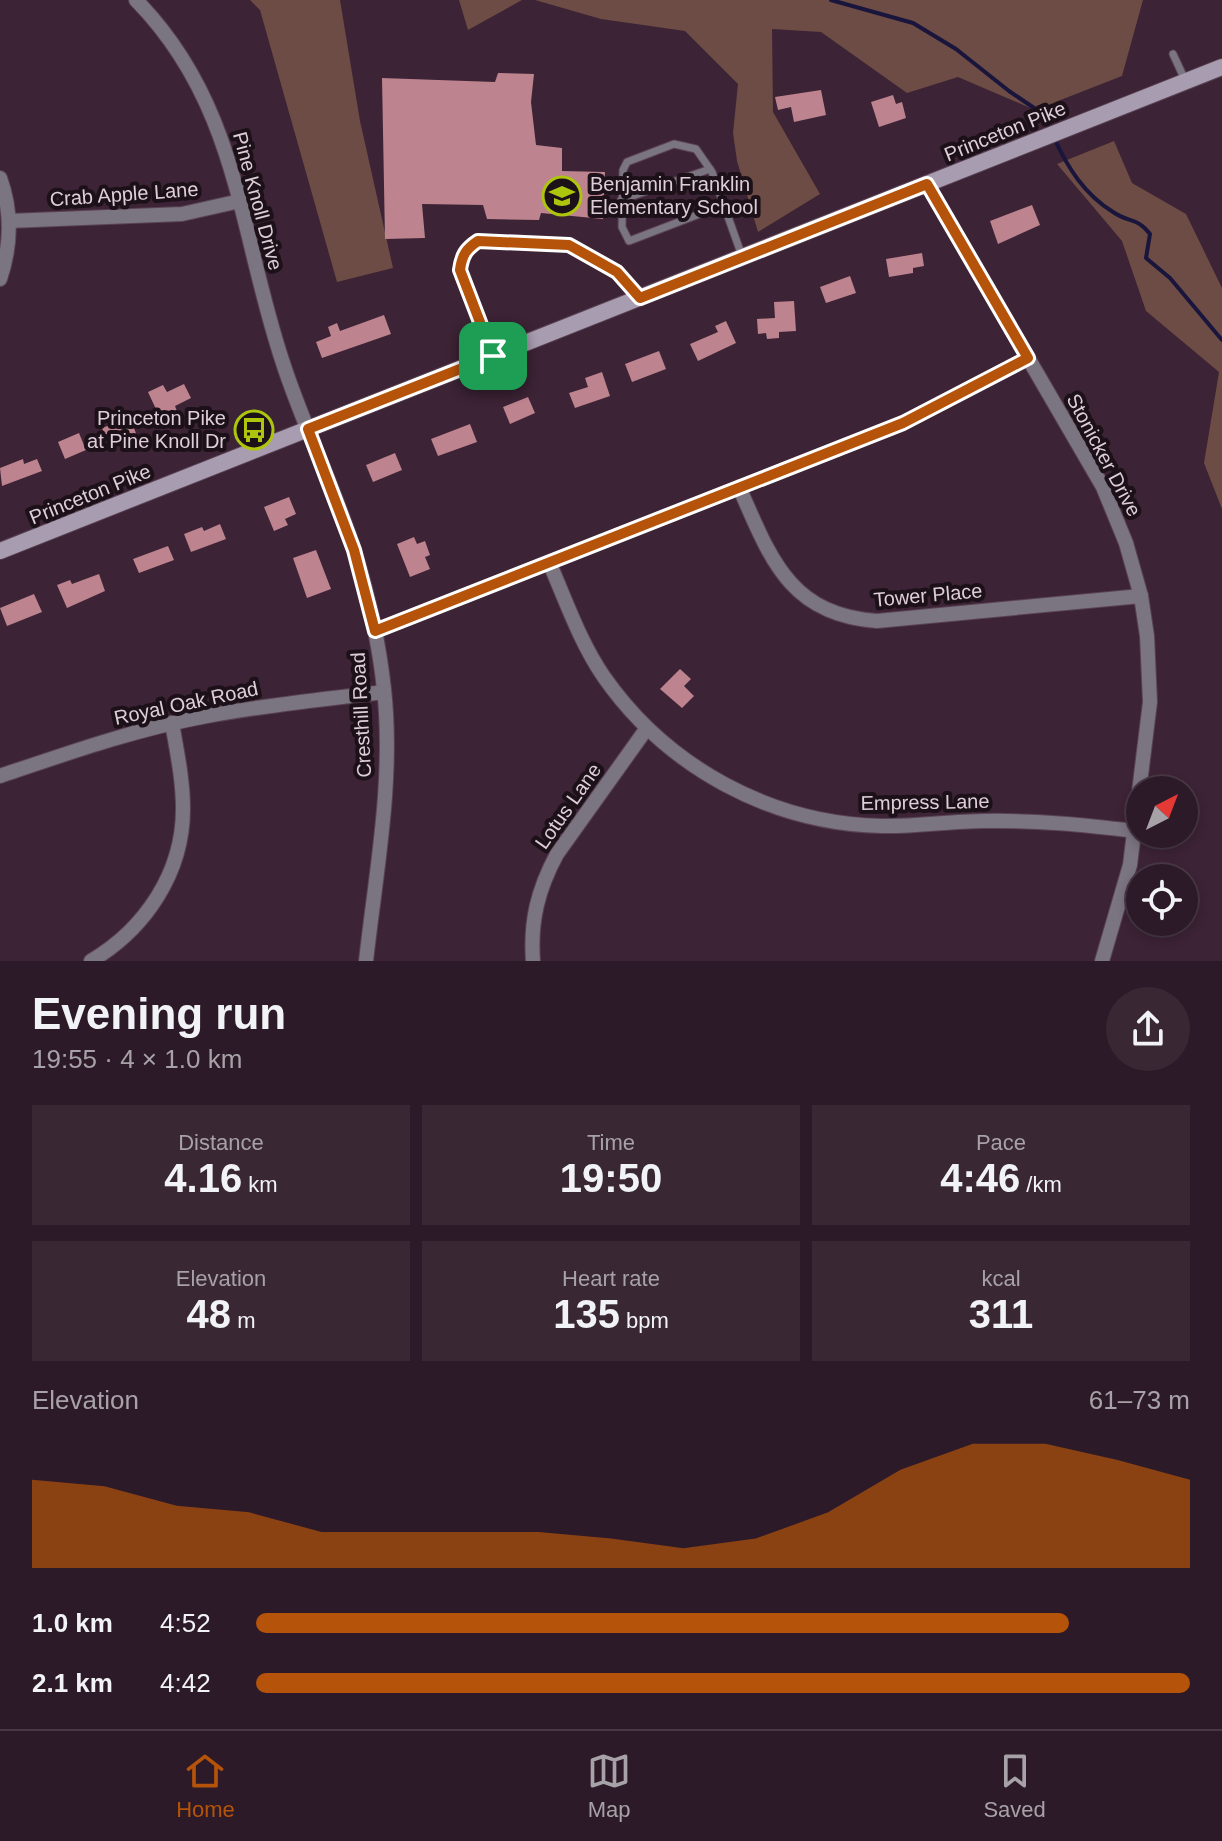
<!DOCTYPE html>
<html lang="en">
<head>
<meta charset="utf-8">
<style>
  :root { --surface:#2d1a28; --page:#392734; --text:#f1f3f6; --muted:#a7a1a8; --line:#483845; --accent:#b45309 }
  body { margin:0; font-family:Helvetica,sans-serif; background:var(--page); color:var(--text); height:100vh; display:flex; flex-direction:column; font-size:30px; white-space:nowrap }
  * { box-sizing:border-box; margin:0 }
  p { font-size:26px; color:var(--muted) }
  .icon { flex:none; width:44px; height:44px; fill:none; stroke:currentColor; stroke-width:2; stroke-linecap:round; stroke-linejoin:round }
  .map { position:relative; height:961px; overflow:hidden }
  .side { display:flex; flex-direction:column; background:var(--surface); flex:1 }
  .side>* { flex:none }
  .needle { width:52px; rotate:42deg }
  .controls { position:absolute; left:1126px; top:776px; display:grid; gap:16px }
  .controls a { display:grid; place-items:center; width:72px; height:72px; border-radius:50%; background:var(--surface); box-shadow:0 4px 12px #0003,0 0 0 2px var(--line); font-size:40px }
  .pin { position:absolute; display:grid; place-items:center; width:68px; height:68px; color:#fff; margin:-34px; border-radius:16px; box-shadow:0 4px 12px #0006 }
  .round { display:grid; place-items:center; flex:none; width:84px; height:84px; border-radius:42px; background:var(--page) }
  .summary { display:flex; align-items:center; justify-content:space-between; height:136px; padding:0 32px }
  h1 { font-size:44px; font-weight:600; line-height:60px }
  .figures { display:grid; grid-template-columns:repeat(3,1fr); gap:12px; height:136px; padding:8px 32px }
  .figures div { display:grid; align-content:center; border-radius:0px; background:var(--page); text-align:center }
  .figures b { font-size:40px; font-weight:600 }
  .figures small { font-size:22px; font-weight:400 }
  .figures p { font-size:22px }
  .chart { height:224px; padding:16px 32px }
  .chart p { display:flex; justify-content:space-between }
  .chart svg { width:100%; height:144px; margin-top:8px; fill:var(--accent); opacity:.7 }
  ul { padding:0 32px; list-style:none; font-size:26px }
  li { display:grid; grid-template-columns:128px 96px 1fr; align-items:center; height:60px }
  li i { height:20px; border-radius:10px; background:var(--accent) }
  .tabs { display:flex; justify-content:space-around; align-items:center; height:112px; border-top:2px solid var(--line); background:var(--surface); font-size:22px; color:var(--muted) }
  .tabs a { display:grid; justify-items:center; gap:4px }
  .tabs .selected { color:var(--accent) }
  .map>svg:first-child { display:block }
  .green { fill:#6c4c44 }
  .lines { fill:none; stroke-linecap:round; stroke-linejoin:round }
  .stream { stroke:#19153d; stroke-width:4 }
  .building { fill:#bd838e }
  .lane-casing { stroke:#594253; stroke-width:9 }
  .street-casing { stroke:#594253; stroke-width:16 }
  .secondary-casing { stroke:#594253; stroke-width:18 }
  .lane { stroke:#7b7481; stroke-width:7 }
  .street { stroke:#7b7481; stroke-width:14 }
  .secondary { stroke:#a89cb0; stroke-width:16 }
  .route-casing { stroke:#fff; stroke-width:16 }
  .route { stroke:#b45309; stroke-width:10 }
  .labels { text-anchor:middle; stroke-width:8; stroke-linejoin:round; paint-order:stroke }
  .street-label { font-size:20px; fill:#dfced9; stroke:#1c1119 }
  .poi-label { font-size:20px; fill:#dfced9; stroke:#1c1119; text-anchor:start }
</style>
</head>
<body>
<div class="map">
<svg width="1222" height="961" viewBox="0 0 1222 961">
  <rect width="100%" height="100%" fill="#3c2335"/>
  <g class="green">
    <polygon points="250,0 340,0 360,121 393,268 337,282 260,10"/>
    <polygon points="459,0 522,0 468,30"/>
    <polygon points="535,0 1143,0 1122,76 1035,110 958,77 907,93 821,32 772,29 773,112 820,194 758,232 737,161 733,133 738,84 685,31 601,19"/>
    <polygon points="1114,141 1132,183 1186,214 1222,288 1222,509 1204,463 1219,372 1146,311 1122,241 1057,164"/>
  </g>
  <g class="lines">
    <g class="stream">
      <polyline points="831,0 913,23 956,49 1009,91 1043,114 1050,130"/>
      <path d="M1054 138C1068 168 1084 194 1113 212 1129 223 1137 217 1150 234L1146 258 1170 278 1222 340"/>
    </g>
  </g>
  <g class="building">
    <polygon points="498,73 534,74 531,102 536,145 562,148 562,171 605,172 603,219 541,213 539,220 487,219 483,205 422,204 425,238 385,239 382,78 495,82"/>
    <polygon points="821,90 826,115 794,122 791,107 778,110 775,97"/>
    <polygon points="893,95 896,104 902,102 906,118 879,127 871,102"/>
    <polygon points="1032,205 1040,225 998,244 990,221"/>
    <polygon points="922,253 924,266 913,268 913,273 889,277 886,259"/>
    <polygon points="850,276 856,293 826,303 820,287"/>
    <polygon points="794,301 796,331 779,332 779,338 767,339 766,333 758,334 757,319 775,318 774,302"/>
    <polygon points="384,315 391,334 322,358 316,342 331,336 328,327 337,323 340,331"/>
    <polygon points="726,321 736,343 698,361 690,344 718,332 715,326"/>
    <polygon points="659,351 666,369 632,382 625,364"/>
    <polygon points="602,372 610,396 575,408 569,393 588,387 585,378"/>
    <polygon points="184,384 191,398 175,406 178,414 162,422 148,392 163,385 167,392"/>
    <polygon points="528,397 535,413 510,424 503,407"/>
    <polygon points="130,418 137,436 109,446 102,428"/>
    <polygon points="470,424 477,442 438,456 431,439"/>
    <polygon points="79,433 86,450 65,459 58,442"/>
    <polygon points="395,453 402,470 373,482 366,465"/>
    <polygon points="23,459 24,464 37,459 42,471 2,486 0,468"/>
    <polygon points="289,497 296,514 285,519 288,525 274,531 264,507"/>
    <polygon points="220,524 226,539 191,552 184,534 202,527 204,531"/>
    <polygon points="414,537 417,544 425,541 430,555 425,557 430,569 410,577 397,544"/>
    <polygon points="168,546 174,560 139,573 133,559"/>
    <polygon points="316,550 331,589 307,598 293,558"/>
    <polygon points="99,574 105,591 67,608 57,585 70,580 72,584"/>
    <polygon points="34,594 42,612 7,626 0,608"/>
    <polygon points="680,669 691,679 684,686 694,696 682,708 660,689"/>
  </g>
  <g class="lines">
    <defs>
      <g id="lane">
        <polyline points="1173,54 1185,80"/>
        <polyline points="621,200 710,169"/>
        <polyline points="723,205 629,241 622,227 623,170 627,162 674,144 696,149 712,172 742,256"/>
        <path d="M493 356 460 270C462 255 466 249 478 241L569 245 617 272 638 297"/>
      </g>
      <g id="street">
        <path d="M136 0C238 104 239 230 282 360 303 426 335 488 355 553 369 598 379 643 384 689 394 780 376 871 366 961"/>
        <path d="M0 178C12 211 11 246 0 279"/>
        <polyline points="927,184 1103,487 1126,543 1141,596 1147,636 1150,702 1130,865 1102,961"/>
        <polyline points="9,221 182,214 240,201"/>
        <path d="M739 487C770 557 789 615 877 621L1141 596"/>
        <path d="M549 562C566 601 580 642 604 677 667 767 771 824 882 826 916 827 950 821 984 821 1035 820 1084 825 1135 831"/>
        <polyline points="375,631 903,423 1028,358"/>
        <path d="M0 776C68 753 136 729 207 716 266 705 325 699 384 692"/>
        <path d="M91 961C145 929 183 873 183 809 183 780 177 752 172 723"/>
        <path d="M533 961C530 921 538 889 557 854L647 728"/>
      </g>
      <polyline id="secondary" points="0,551 1222,67"/>
    </defs>
    <use href="#lane" class="lane-casing"/>
    <use href="#street" class="street-casing"/>
    <use href="#secondary" class="secondary-casing"/>
    <use href="#lane" class="lane"/>
    <use href="#street" class="street"/>
    <use href="#secondary" class="secondary"/>
  </g>
  <g class="lines">
    <defs>
      <path id="route" d="M927 184 1028 358 903 423 375 631 354 550 308 429 493 356 460 270C462 255 466 249 478 241L569 245 617 272 640 298Z"/>
    </defs>
    <use href="#route" class="route-casing"/>
    <use href="#route" class="route"/>
  </g>
  <defs>
    <symbol id="school-ring" viewBox="-11 -11 22 22"><circle r="9.5" fill="#1c1119" stroke="#adc60d" stroke-width="1.5"/><path d="M0-5L7-2L0 1L-7-2ZM-4 1L0 2.5L4 1V4Q0 6-4 4Z" fill="#adc60d"/></symbol>
    <symbol id="bus-ring" viewBox="-11 -11 22 22"><circle r="9.5" fill="#1c1119" stroke="#adc60d" stroke-width="1.5"/><path d="M-5-6H5V4H4V6H2V4H-2V6H-4V4H-5ZM-3.5-4V0h7V-4ZM-3.5 1.2v1.5H-2V1.2ZM2 1.2v1.5H3.5V1.2Z" fill="#adc60d"/></symbol>
  </defs>
  <g fill-rule="evenodd">
    <use href="#school-ring" x="540" y="174" width="44" height="44"/>
    <use href="#bus-ring" x="232" y="408" width="44" height="44"/>
  </g>
  <g class="labels">
    <g class="street-label">
      <text transform="translate(1005 131) rotate(-22)" y="7">Princeton Pike</text>
      <text transform="translate(124 194) rotate(-4)" y="7">Crab Apple Lane</text>
      <text transform="translate(258 201) rotate(75)" y="7">Pine Knoll Drive</text>
      <text transform="translate(1104 455) rotate(62)" y="7">Stonicker Drive</text>
      <text transform="translate(90 494) rotate(-22)" y="7">Princeton Pike</text>
      <text transform="translate(928 595) rotate(-5)" y="7">Tower Place</text>
      <text transform="translate(186 703) rotate(-12)" y="7">Royal Oak Road</text>
      <text transform="translate(361 715) rotate(-93)" y="7">Cresthill Road</text>
      <text transform="translate(925 802) rotate(-1)" y="7">Empress Lane</text>
      <text transform="translate(568 806) rotate(-55)" y="7">Lotus Lane</text>
    </g>
    <g class="poi-label">
      <text x="590" y="191">Benjamin Franklin<tspan x="590" dy="23">Elementary School</tspan></text>
      <text x="226" y="425" text-anchor="end">Princeton Pike<tspan x="226" dy="23">at Pine Knoll Dr</tspan></text>
    </g>
  </g>
</svg>
<div class="controls">
<a><svg class="needle" viewBox="-14 -14 28 28"><path d="M0-13l5 13h-10z" fill="#e53935"/><path d="M0 13l5-13h-10z" fill="#a7a1a8"/></svg></a>
<a><svg class="icon" aria-label="locate" viewBox="0 0 24 24"><circle cx="12" cy="12" r="6"/><path d="M12 2v4M12 18v4M2 12h4M18 12h4"/></svg></a>
</div>
<div class="pin" style="left:493px;top:356px;background:#1e9e55"><svg class="icon" aria-label="arrive" viewBox="0 0 24 24"><path d="M6 21V4h12l-3 4 3 4H6"/></svg></div>
</div>
<section class="side">
<div class="summary"><div><h1>Evening run</h1><p>19:55 · 4 × 1.0 km</p></div><a class="round"><svg class="icon" aria-label="share" viewBox="0 0 24 24"><path d="M12 15V3M7 8l5-5 5 5M5 13v7h14v-7"/></svg></a></div>
<div class="figures">
<div><p>Distance</p><b>4.16<small> km</small></b></div>
<div><p>Time</p><b>19:50</b></div>
<div><p>Pace</p><b>4:46<small> /km</small></b></div>
</div>
<div class="figures">
<div><p>Elevation</p><b>48<small> m</small></b></div>
<div><p>Heart rate</p><b>135<small> bpm</small></b></div>
<div><p>kcal</p><b>311</b></div>
</div>
<div class="chart"><p><span>Elevation</span>61–73 m</p>
<svg viewBox="0 0 160 44" preserveAspectRatio="none"><path d="M0 44V17L10 19L20 25L30 27L40 33L50 33L60 33L70 33L80 35L90 38L100 35L110 27L120 14L130 6L140 6L150 11L160 17V44z"/></svg>
</div>
<ul>
<li><b>1.0 km</b>4:52<i style="width:87%"></i></li>
<li><b>2.1 km</b>4:42<i style="width:100%"></i></li>
</ul>
</section>
<nav class="tabs">
<a class="selected"><svg class="icon" aria-label="home" viewBox="0 0 24 24"><path d="M3 11l9-7 9 7M6 9v11h12V9"/></svg>Home</a>
<a><svg class="icon" aria-label="map" viewBox="0 0 24 24"><path d="M3 6l6-2 6 2 6-2v14l-6 2-6-2-6 2zM9 4v14M15 6v14"/></svg>Map</a>
<a><svg class="icon" aria-label="saved" viewBox="0 0 24 24"><path d="M7 4h10v16l-5-4-5 4z"/></svg>Saved</a>
</nav>
</body>
</html>
